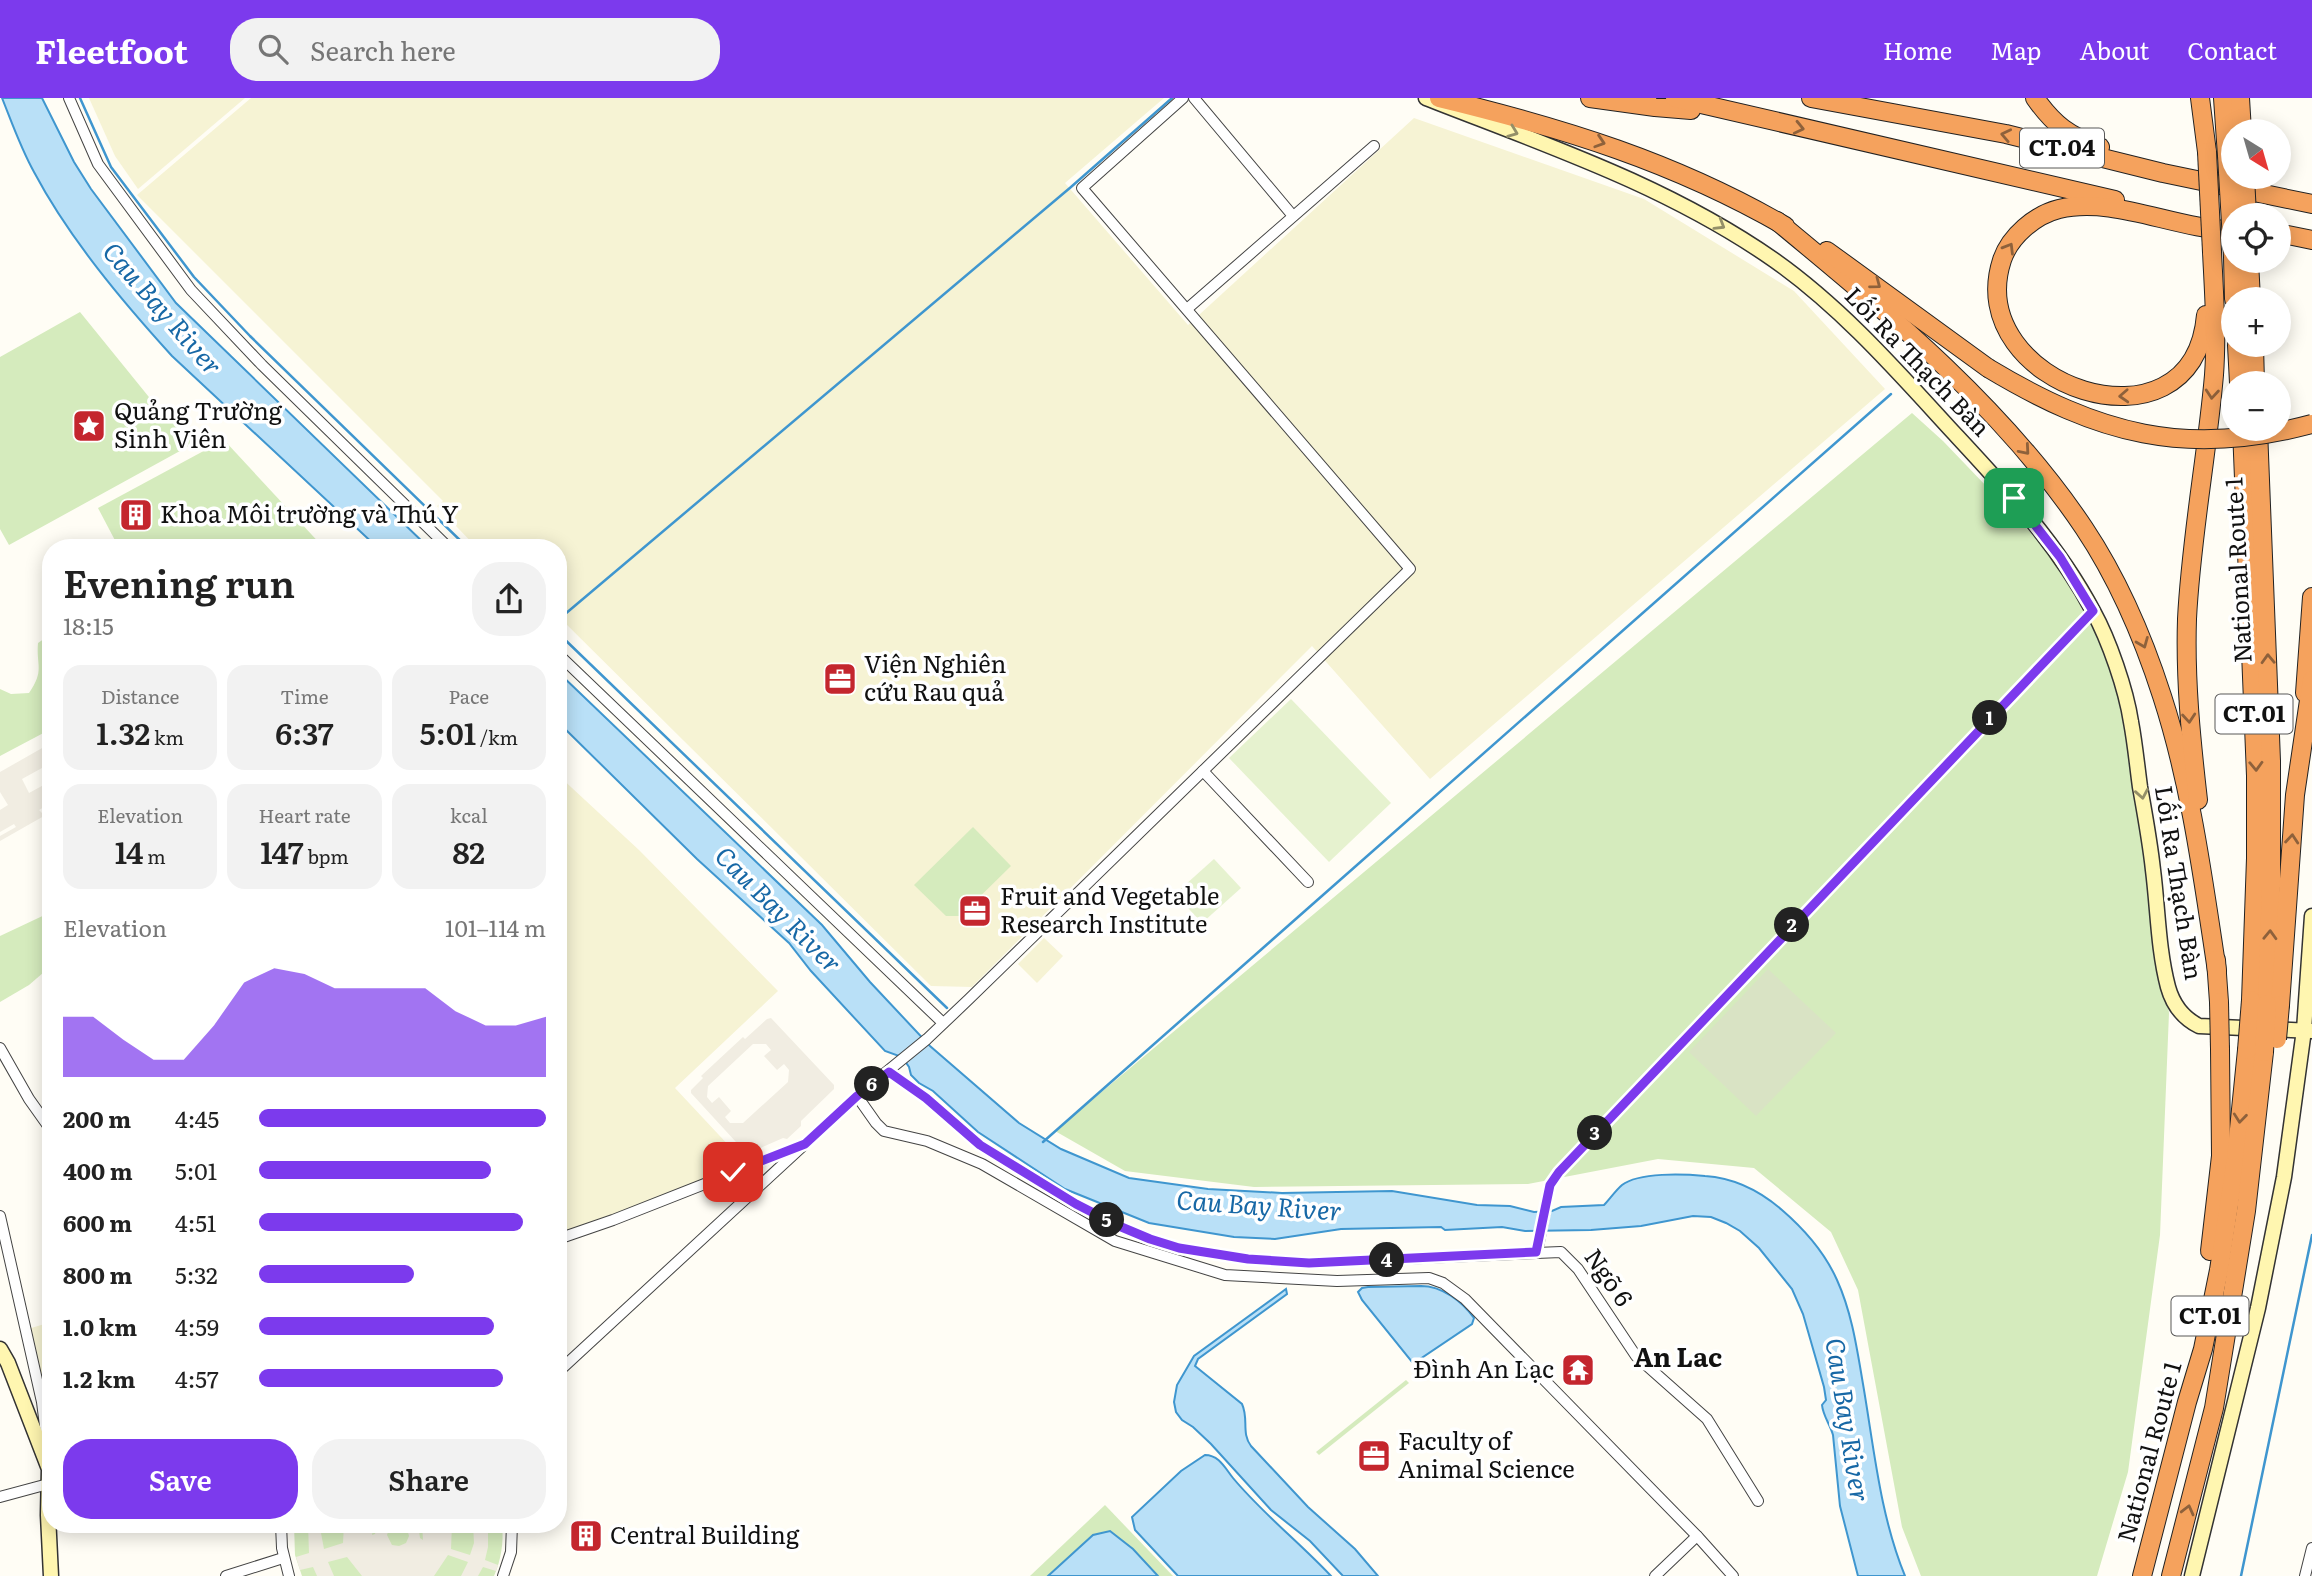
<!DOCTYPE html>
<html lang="en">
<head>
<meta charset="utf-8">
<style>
  :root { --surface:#fff; --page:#f2f2f2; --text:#222; --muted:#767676; --accent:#7c3aed }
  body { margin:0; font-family:Literata,serif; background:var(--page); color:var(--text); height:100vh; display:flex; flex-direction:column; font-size:26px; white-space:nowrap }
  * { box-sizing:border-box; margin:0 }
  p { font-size:23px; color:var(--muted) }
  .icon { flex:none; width:38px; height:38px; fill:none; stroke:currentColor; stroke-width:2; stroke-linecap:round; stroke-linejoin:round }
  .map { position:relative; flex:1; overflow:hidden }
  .drawer { position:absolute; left:42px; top:441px; width:525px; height:994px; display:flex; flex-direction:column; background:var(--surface); border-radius:28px; box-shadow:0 4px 18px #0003 }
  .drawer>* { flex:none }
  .needle { width:46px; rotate:143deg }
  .buttons { position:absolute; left:2221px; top:21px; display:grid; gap:14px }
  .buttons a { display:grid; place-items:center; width:70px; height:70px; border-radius:50%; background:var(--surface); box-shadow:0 4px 18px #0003; font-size:35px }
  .pin { position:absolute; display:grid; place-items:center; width:60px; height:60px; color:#fff; margin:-30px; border-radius:14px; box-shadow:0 4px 10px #0006 }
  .km { position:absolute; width:35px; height:35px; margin:-18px; border-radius:50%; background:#222; color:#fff; font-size:19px; line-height:35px; text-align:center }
  .round { display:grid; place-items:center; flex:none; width:74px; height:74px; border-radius:28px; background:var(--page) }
  .head { display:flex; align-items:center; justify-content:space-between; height:119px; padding:0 21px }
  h1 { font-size:38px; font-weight:600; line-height:52px }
  .stats { display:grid; grid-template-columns:repeat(3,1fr); gap:10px; height:119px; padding:7px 21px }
  .stats div { display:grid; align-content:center; border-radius:18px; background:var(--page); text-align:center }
  .stats b { font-size:30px; font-weight:600 }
  .stats small { font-size:19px; font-weight:400 }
  .stats p { font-size:19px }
  .chart { height:196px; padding:14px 21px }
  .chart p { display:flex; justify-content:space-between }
  .chart svg { width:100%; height:126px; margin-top:7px; fill:var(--accent); opacity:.7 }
  .cta { display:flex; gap:14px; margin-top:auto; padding:14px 21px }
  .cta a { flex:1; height:80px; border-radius:28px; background:var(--accent); color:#fff; font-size:28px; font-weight:600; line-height:80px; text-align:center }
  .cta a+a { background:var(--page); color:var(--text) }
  ul { padding:0 21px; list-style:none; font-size:23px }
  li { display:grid; grid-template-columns:112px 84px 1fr; align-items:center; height:52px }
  li i { height:18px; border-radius:9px; background:var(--accent) }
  header { display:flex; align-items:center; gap:42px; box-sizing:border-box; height:98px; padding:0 35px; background:var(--accent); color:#fff }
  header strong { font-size:33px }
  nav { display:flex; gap:38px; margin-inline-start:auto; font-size:24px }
  .search { width:490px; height:63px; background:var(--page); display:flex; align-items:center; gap:18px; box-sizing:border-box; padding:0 24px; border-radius:28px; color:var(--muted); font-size:26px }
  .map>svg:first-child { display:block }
  .farmland { fill:#f6f3d4 }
  .green { fill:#d5ebbd }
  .cemetery { fill:#d9e3c4 }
  .pitch { fill:#e6f2cf }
  .plaza { fill:#f1ede2; fill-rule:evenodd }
  .water { fill:#b9e0f7; stroke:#3f96cf; stroke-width:2 }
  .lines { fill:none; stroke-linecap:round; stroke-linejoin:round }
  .stream { stroke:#3f96cf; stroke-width:2.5 }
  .street-casing { stroke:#444; stroke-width:12 }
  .secondary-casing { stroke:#333; stroke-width:17 }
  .highway-casing { stroke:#222; stroke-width:20 }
  .street { stroke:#fff; stroke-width:10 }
  .secondary { stroke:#fff6b0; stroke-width:14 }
  .highway { stroke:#f5a25d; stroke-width:18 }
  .highway-bridge-casing { stroke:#222; stroke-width:20; stroke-linecap:butt }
  .highway-bridge { stroke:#f5a25d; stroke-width:18 }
  .oneway { stroke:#8e613b }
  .oneway2 { stroke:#948f68 }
  .route-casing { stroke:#fff; stroke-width:14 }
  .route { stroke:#7c3aed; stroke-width:9 }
  .labels { text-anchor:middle; stroke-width:7; stroke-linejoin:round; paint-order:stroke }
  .shield { fill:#fff; stroke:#585858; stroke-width:2 }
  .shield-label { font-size:23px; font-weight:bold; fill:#111 }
  .street-label { font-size:24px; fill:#111; stroke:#fff }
  .poi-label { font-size:24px; fill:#111; stroke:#fff; text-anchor:start }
  .water-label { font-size:26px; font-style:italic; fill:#1768a6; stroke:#fff }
  .neighbourhood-label { font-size:26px; font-weight:bold; fill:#111; stroke:#fff }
</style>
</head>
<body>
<header>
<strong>Fleetfoot</strong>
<div class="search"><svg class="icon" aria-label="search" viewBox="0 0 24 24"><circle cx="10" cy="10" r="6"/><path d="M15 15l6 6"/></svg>Search here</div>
<nav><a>Home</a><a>Map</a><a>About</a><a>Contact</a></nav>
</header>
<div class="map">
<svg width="2312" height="1478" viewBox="0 0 2312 1478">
  <rect width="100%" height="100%" fill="#fffdf5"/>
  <g class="farmland">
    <polygon points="89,0 245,0 138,91 115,58"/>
    <polygon points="251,0 1164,0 1065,85 1188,227 1414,20 1644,101 1794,193 1885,291 1430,681 1312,548 972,889 931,888 558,518 558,450 477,450 437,408 443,403 137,97"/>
    <polygon points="558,677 639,752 778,893 675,990 747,1067 558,1139"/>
    <polygon points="1044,840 1063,858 1037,885 1018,866"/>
    <polygon points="51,1224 51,1286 44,1288 28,1231"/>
  </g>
  <g class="green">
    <polygon points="80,214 157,309 191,339 189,348 9,447 0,431 0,259"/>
    <polygon points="1912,315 1943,343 2059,464 2107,551 2124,620 2169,915 2160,1137 2128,1374 2097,1478 1921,1478 1902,1429 1858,1192 1831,1134 1754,1070 1658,1061 1528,1086 1254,1089 1125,1073 1055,1033"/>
    <polygon points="224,342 324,450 119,450 98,410"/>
    <path d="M51 536V631L0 658V591L11 596 29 595C45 572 36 568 38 545Z"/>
    <polygon points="973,729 1011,768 960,818 946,818 914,787"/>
    <polygon points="51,814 51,868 29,887 0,904 0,838"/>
    <polygon points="1406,1282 1409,1285 1319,1357 1316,1354"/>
    <polygon points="1105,1407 1173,1478 1030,1478"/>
    <path d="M294 1426H502C504 1444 501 1462 494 1478H302L295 1457Z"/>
  </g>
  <polygon class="cemetery" points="1768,871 1836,935 1756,1018 1689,954"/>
  <g class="pitch">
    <polygon points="1291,601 1391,705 1329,764 1229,660"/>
    <polygon points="1214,761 1241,790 1202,825 1175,796"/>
  </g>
  <g class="plaza">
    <polygon points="51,645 51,665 22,681 29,695 51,683 51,705 39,712 42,715 51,710 51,714 0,743 0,738 16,729 14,726 0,734 0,712 8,707 0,694 0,674"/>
    <path d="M771 920 834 987V991L801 1023V1028L787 1041 783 1040 747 1056 691 995V992L703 980 701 978 743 939 745 941 767 921ZM753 946H766L771 952 764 958 777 972 784 966 789 972 788 984 743 1025H730L725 1019 731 1013 719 999 712 1005 707 999 708 988Z"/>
    <polygon points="308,1426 323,1426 321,1435 324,1451 343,1445 344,1426 374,1426 372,1437 375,1436 378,1426 398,1426 389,1431 387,1437 392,1447 399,1448 406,1445 409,1438 407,1431 398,1426 418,1426 420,1440 423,1442 422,1426 452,1426 451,1451 470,1457 474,1445 473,1426 488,1426 488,1449 485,1462 498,1467 496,1473 483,1469 478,1478 461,1478 468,1464 448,1457 434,1478 362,1478 347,1459 328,1464 334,1478 317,1478 313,1469 300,1472 296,1459 309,1455"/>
  </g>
  <g class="water">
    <path d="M2 0H42L74 64 91 91 176 205 429 450H378L172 258C122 203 69 140 34 74 21 51 12 25 2 0Z"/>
    <path d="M558 574 822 827 870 884 930 948 1019 1025 1061 1051 1129 1080 1208 1091 1282 1095 1392 1093 1477 1107 1510 1108 1534 1114 1552 1113 1561 1109 1604 1107C1610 1101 1615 1093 1622 1087 1639 1074 1684 1076 1705 1078 1735 1080 1759 1092 1782 1112 1804 1131 1825 1155 1837 1182 1852 1215 1857 1251 1863 1286 1874 1350 1880 1417 1905 1478H1858L1840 1408 1833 1337C1830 1326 1823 1318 1822 1307L1826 1302 1824 1289 1803 1216 1792 1191 1759 1150 1740 1133 1726 1125 1711 1119 1693 1118 1641 1128 1591 1132 1525 1133 1502 1129 1445 1132 1441 1129 1341 1131 1275 1141 1234 1139 1149 1125 1065 1091 978 1034 933 993 919 985 911 977 909 969 902 959 885 953 811 873 789 845 697 761 558 624Z"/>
    <path d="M1421 1188C1442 1188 1462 1203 1474 1220L1472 1226 1417 1263 1412 1264 1362 1202 1358 1194 1362 1190 1368 1189Z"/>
    <path d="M1286 1191 1287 1196 1198 1261 1195 1268 1242 1306C1249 1321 1241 1335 1251 1348L1308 1409 1355 1451 1378 1478H1343L1310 1443 1271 1412 1211 1346 1193 1329 1182 1322 1176 1314 1174 1304 1177 1287 1194 1258Z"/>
    <path d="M1205 1357C1219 1357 1225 1370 1233 1380 1263 1416 1299 1444 1331 1478H1178L1135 1432 1132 1419 1181 1373Z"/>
    <polygon points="1110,1433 1133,1451 1158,1478 1048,1478 1093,1437"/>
  </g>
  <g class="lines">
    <g class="stream">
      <polyline points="80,0 111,69 194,179 250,238 468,450"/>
      <polyline points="558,522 1071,89 1172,0"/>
      <polyline points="558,535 947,910"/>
      <polyline points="1043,1044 1891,296"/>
      <polyline points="2241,1478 2312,1137"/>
    </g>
    <defs>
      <g id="street">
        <polyline points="69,0 98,66 191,192 262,267 449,450"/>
        <polyline points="1194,0 1293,118"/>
        <polyline points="1187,211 1374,48"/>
        <polyline points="558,556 943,925"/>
        <polyline points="1203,673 1308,784"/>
        <polyline points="0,950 29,1001 51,1032"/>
        <polyline points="889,974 926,1000 980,1047 1076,1106 1119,1128 1150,1141 1179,1150 1248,1161 1309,1165 1561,1154 1578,1171 1636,1258 1707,1321 1758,1403"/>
        <polyline points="857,998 876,1025 884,1033 927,1043 982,1066 1115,1143 1225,1177 1337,1183 1429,1180 1443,1185 1465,1201 1699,1440 1733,1478"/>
        <polyline points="0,1118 42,1304 49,1360"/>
        <polyline points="558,1141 613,1122 801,1048"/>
        <polyline points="1537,1154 1550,1087 1559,1074 2093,513"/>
        <polyline points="558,1274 857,998 927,941 969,901 1410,471 1082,90 1183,0"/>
        <polyline points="0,1399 48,1386"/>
        <polyline points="281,1426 282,1450 289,1478"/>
        <polyline points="226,1478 283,1460"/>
        <polyline points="503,1478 511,1454 512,1426"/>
        <polyline points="1655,1478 1697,1438"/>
        <polyline points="2305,1478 2312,1450"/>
      </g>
      <g id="secondary">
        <path d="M1426 0C1546 47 1668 88 1774 162 1842 210 1897 273 1953 334 2005 390 2057 445 2093 513 2109 542 2126 591 2131 624 2135 645 2137 667 2140 689 2145 717 2150 744 2153 772 2158 811 2158 851 2168 889 2173 907 2183 920 2199 928L2312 933"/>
        <polyline points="0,1251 8,1265 49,1371 48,1417 51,1478"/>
        <polyline points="2192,1478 2258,1210 2284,1079 2304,932 2312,818"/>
      </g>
      <g id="highway">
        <path d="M1439 0C1563 30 1674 64 1785 128"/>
        <polyline points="1590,0 1655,9 1691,12"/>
        <polyline points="1675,0 2115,102"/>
        <polyline points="1811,0 2006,36 2163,75 2312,106"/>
        <path d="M2035 0C2054 27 2069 38 2100 49"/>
        <polyline points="2200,0 2207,54"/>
        <polyline points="2223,0 2227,58"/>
        <polyline points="2240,0 2242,33"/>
        <path d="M1777 123C1888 215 2003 309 2084 430 2118 481 2143 539 2162 598 2191 687 2203 781 2217 873"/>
        <polyline points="2278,135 2312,142"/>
        <polyline points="1827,153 1988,270"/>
        <polyline points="2233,159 2234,201"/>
        <polyline points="2249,163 2251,201"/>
        <path d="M2206 217C2193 366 1961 287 2002 162 2010 138 2035 117 2059 111 2115 98 2177 132 2233 132"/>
        <polyline points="2237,247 2239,285"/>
        <polyline points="2254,247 2255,285"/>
        <polyline points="2242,331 2256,678 2256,760 2251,902"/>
        <polyline points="2258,331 2271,663 2271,788 2267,906"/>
        <polyline points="2305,595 2312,499"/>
        <path d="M2198 702C2191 641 2185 582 2187 521 2191 439 2207 358 2214 277 2217 236 2214 195 2212 154"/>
        <polyline points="2216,862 2219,904"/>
        <polyline points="2280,907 2295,697 2312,582"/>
        <polyline points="2210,1153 2221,1058 2220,951"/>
        <polyline points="2142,1478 2187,1304 2203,1251 2219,1172 2236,1061 2247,952"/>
        <polyline points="2171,1478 2214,1310 2246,1113 2264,954"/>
      </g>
    </defs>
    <use href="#street" class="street-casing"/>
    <use href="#secondary" class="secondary-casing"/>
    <use href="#highway" class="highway-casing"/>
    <use href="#street" class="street"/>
    <use href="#secondary" class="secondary"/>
    <use href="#highway" class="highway"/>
    <defs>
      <g id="highway-bridge">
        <polyline points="2207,54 2212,154"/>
        <polyline points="2227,58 2233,159"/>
        <polyline points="2245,79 2247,117"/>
        <path d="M1988 270C2098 336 2185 360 2312 326"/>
        <polyline points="2219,904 2220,951"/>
        <polyline points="2277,941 2280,907"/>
        <polyline points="2247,952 2251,902"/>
        <polyline points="2264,954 2267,906"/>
      </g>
    </defs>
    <use href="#highway-bridge" class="highway-bridge-casing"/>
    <use href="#highway-bridge" class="highway-bridge"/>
  </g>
  <defs><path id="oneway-chevron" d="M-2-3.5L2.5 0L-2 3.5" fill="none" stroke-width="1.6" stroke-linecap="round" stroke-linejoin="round" transform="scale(1.75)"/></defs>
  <g class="oneway">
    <use href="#oneway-chevron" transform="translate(1799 30) rotate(13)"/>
    <use href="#oneway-chevron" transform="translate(2006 37) rotate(-168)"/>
    <use href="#oneway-chevron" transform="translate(1600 44) rotate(18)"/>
    <use href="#oneway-chevron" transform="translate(2009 150) rotate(-59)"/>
    <use href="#oneway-chevron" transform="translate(1876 186) rotate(37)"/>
    <use href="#oneway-chevron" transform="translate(2212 296) rotate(95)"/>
    <use href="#oneway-chevron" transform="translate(2124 298) rotate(177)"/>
    <use href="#oneway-chevron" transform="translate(2025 352) rotate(49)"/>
    <use href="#oneway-chevron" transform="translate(2143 545) rotate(68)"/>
    <use href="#oneway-chevron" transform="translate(2268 561) rotate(-92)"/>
    <use href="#oneway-chevron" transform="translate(2189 620) rotate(85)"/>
    <use href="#oneway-chevron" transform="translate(2256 668) rotate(88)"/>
    <use href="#oneway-chevron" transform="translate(2292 741) rotate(-85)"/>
    <use href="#oneway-chevron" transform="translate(2270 837) rotate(-88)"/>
    <use href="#oneway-chevron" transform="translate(2240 1020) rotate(96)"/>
    <use href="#oneway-chevron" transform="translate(2188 1412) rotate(-76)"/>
  </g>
  <g class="oneway2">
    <use href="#oneway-chevron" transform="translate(1513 34) rotate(21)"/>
    <use href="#oneway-chevron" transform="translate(1720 127) rotate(31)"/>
    <use href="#oneway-chevron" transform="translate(2142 696) rotate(80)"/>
  </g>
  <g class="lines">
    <defs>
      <polyline id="route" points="733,1074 805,1046 857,998 889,974 926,1000 980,1047 1076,1106 1119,1128 1150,1141 1179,1150 1248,1161 1309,1165 1536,1154 1550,1087 1559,1074 2093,513 2060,459 2014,400"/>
    </defs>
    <use href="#route" class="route-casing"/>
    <use href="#route" class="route"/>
  </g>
  <defs>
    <symbol id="sight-square" viewBox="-11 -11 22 22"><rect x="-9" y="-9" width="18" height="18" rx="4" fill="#c4262e" stroke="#fff"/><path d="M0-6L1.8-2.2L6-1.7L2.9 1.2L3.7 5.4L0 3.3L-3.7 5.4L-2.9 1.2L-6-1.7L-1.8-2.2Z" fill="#fff"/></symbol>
    <symbol id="building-square" viewBox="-11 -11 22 22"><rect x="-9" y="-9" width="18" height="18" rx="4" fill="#c4262e" stroke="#fff"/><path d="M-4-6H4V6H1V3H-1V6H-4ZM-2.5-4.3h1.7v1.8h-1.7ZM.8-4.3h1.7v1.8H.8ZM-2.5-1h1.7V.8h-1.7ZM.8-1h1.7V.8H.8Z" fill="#fff"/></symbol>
    <symbol id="office-square" viewBox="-11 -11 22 22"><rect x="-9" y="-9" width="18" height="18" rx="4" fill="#c4262e" stroke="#fff"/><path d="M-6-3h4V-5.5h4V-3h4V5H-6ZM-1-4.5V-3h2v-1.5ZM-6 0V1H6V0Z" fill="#fff"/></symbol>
    <symbol id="temple-square" viewBox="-11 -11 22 22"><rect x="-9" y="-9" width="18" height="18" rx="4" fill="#c4262e" stroke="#fff"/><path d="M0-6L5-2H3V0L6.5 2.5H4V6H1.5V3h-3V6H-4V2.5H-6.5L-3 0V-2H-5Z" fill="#fff"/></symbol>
  </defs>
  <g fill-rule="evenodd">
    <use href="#sight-square" x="70" y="309" width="38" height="38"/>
    <use href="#building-square" x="117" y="398" width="38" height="38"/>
    <use href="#office-square" x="821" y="562" width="38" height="38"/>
    <use href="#office-square" x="956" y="794" width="38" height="38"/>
    <use href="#temple-square" x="1559" y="1253" width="38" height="38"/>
    <use href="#office-square" x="1355" y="1339" width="38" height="38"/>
    <use href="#building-square" x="567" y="1419" width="38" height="38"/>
  </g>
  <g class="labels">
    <g class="shield">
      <rect x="2020" y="30.5" width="84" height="39" rx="5"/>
      <rect x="2215.5" y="596.5" width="77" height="39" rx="5"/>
      <rect x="2171.5" y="1198.5" width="77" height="39" rx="5"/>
    </g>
    <g class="shield-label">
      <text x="2062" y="58">CT.04</text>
      <text x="2254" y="624">CT.01</text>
      <text x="2210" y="1226">CT.01</text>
    </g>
    <g class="street-label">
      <text transform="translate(1917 264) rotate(46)" y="8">Lối Ra Thạch Bàn</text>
      <text transform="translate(2239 472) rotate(-93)" y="8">National Route 1</text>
      <text transform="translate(2178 785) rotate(81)" y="8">Lối Ra Thạch Bàn</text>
      <text transform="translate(1608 1180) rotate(55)" y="8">Ngõ 6</text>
      <text transform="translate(2150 1354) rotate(-75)" y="8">National Route 1</text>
    </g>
    <g class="poi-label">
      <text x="114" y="322">Quảng Trường<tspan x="114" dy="28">Sinh Viên</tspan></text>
      <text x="160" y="425">Khoa Môi trường và Thú Y</text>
      <text x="864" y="575">Viện Nghiên<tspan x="864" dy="28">cứu Rau quả</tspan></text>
      <text x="1000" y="807">Fruit and Vegetable<tspan x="1000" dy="28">Research Institute</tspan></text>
      <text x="1554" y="1280" text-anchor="end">Đình An Lạc</text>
      <text x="1398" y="1352">Faculty of<tspan x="1398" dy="28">Animal Science</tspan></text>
      <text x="610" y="1446">Central Building</text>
    </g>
    <g class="water-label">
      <text transform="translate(162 211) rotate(49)" y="9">Cau Bay River</text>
      <text transform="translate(778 812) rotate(45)" y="9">Cau Bay River</text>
      <text transform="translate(1259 1108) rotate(4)" y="9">Cau Bay River</text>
      <text transform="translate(1847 1322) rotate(81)" y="9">Cau Bay River</text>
    </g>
    <g class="neighbourhood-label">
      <text x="1678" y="1269">An Lac</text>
    </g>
  </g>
</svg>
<div class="buttons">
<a><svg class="needle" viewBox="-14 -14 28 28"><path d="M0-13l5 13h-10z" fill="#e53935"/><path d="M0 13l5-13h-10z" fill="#767676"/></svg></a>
<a><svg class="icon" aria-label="locate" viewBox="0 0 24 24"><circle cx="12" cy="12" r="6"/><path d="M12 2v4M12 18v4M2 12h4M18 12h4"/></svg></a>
<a>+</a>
<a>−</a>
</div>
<div class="pin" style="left:2014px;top:400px;background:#1e9e55"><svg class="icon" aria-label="arrive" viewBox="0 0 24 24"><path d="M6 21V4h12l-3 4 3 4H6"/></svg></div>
<div class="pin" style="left:733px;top:1074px;background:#d93025"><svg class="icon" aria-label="check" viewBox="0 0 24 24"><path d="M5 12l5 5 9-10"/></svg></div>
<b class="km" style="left:1990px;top:620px">1</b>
<b class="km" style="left:1792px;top:827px">2</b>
<b class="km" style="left:1595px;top:1035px">3</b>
<b class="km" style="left:1387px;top:1162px">4</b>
<b class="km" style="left:1107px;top:1122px">5</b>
<b class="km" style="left:872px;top:986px">6</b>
<section class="drawer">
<div class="head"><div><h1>Evening run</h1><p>18:15</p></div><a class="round"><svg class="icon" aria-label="share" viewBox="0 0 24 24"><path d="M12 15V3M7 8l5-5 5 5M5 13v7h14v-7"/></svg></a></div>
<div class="stats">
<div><p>Distance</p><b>1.32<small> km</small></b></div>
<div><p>Time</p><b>6:37</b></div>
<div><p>Pace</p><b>5:01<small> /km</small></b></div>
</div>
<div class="stats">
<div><p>Elevation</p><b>14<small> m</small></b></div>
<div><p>Heart rate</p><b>147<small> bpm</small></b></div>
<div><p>kcal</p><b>82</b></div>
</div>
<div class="chart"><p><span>Elevation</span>101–114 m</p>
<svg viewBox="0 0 160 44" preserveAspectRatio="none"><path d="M0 44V23L10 23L20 31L30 38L40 38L50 26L60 11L70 6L80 8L90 13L100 13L110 13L120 13L130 21L140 26L150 26L160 23V44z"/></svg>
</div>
<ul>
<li><b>200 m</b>4:45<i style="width:100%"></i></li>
<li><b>400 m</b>5:01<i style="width:81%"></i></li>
<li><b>600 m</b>4:51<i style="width:92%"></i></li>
<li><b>800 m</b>5:32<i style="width:54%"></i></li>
<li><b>1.0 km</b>4:59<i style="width:82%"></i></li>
<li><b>1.2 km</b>4:57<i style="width:85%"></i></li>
</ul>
<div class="cta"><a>Save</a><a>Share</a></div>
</section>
</div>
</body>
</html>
